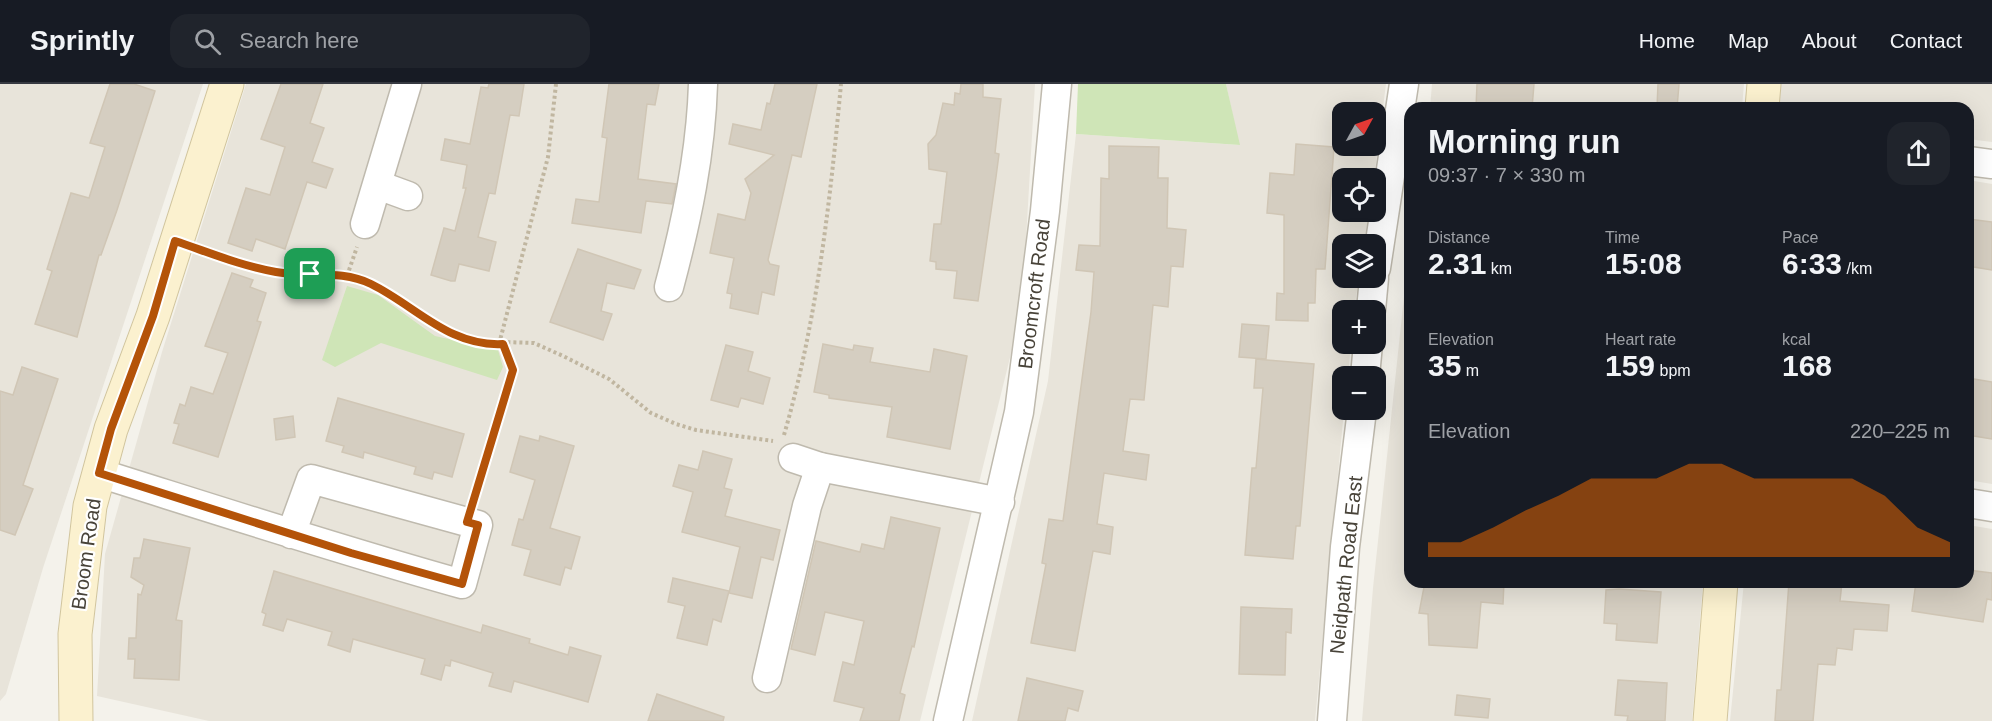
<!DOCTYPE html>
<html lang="en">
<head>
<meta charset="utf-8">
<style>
  :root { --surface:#171b24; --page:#20242c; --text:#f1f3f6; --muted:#9ea1a6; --line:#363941; --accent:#b45309 }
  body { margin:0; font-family:Arial,sans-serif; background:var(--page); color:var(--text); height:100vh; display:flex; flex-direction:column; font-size:22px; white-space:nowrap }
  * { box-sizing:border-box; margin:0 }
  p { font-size:20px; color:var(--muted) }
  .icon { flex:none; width:33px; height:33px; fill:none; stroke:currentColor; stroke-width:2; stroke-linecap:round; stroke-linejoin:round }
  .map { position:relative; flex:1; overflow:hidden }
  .drawer { position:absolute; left:1404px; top:18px; width:570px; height:486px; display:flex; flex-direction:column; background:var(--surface); border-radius:18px; box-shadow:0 6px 24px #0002 }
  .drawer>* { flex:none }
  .needle { width:39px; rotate:50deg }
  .fabs { position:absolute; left:1332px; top:18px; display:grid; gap:12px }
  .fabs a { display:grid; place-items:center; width:54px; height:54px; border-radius:12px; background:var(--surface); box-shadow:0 6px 24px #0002; font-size:30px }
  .pin { position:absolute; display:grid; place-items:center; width:51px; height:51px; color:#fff; margin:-26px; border-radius:12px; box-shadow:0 3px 9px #0006 }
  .round { display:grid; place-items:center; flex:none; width:63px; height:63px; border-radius:18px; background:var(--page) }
  .head { display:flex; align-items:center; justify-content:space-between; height:102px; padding:0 24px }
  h1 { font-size:33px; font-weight:600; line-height:45px }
  .figures { display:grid; grid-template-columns:repeat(3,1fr); gap:9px; height:102px; padding:6px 24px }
  .figures div { display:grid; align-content:center }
  .figures b { font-size:30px; font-weight:600 }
  .figures small { font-size:16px; font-weight:400 }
  .figures p { font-size:16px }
  .chart { height:168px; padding:12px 24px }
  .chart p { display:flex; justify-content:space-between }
  .chart svg { width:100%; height:108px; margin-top:6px; fill:var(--accent); opacity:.7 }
  header { display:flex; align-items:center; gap:36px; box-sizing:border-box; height:84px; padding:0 30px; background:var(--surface); border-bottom:2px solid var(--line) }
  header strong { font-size:28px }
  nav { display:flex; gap:33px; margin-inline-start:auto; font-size:21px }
  .search { width:420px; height:54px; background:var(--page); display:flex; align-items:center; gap:15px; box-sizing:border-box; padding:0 21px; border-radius:18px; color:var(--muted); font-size:22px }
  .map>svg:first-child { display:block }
  .residential { fill:#e8e4da; fill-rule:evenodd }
  .green { fill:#cfe5b7 }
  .building { fill:#d5cec1; stroke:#d0c6b5; stroke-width:1.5 }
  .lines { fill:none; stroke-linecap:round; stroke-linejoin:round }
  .street-casing { stroke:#bfbaae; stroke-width:31 }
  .secondary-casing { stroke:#d1c59e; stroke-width:35 }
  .path { stroke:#c0b6a0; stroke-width:4; stroke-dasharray:3 3; stroke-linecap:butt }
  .street { stroke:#fff; stroke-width:28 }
  .secondary { stroke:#fbf1cf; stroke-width:33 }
  .route-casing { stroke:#fff; stroke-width:12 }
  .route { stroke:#b45309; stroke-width:8 }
  .labels { text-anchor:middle; stroke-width:4.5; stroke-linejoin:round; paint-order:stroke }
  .street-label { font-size:20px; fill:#484339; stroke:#fff }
</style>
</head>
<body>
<header>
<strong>Sprintly</strong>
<div class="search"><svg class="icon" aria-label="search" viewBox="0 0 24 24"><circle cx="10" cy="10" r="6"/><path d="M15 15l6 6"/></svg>Search here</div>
<nav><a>Home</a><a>Map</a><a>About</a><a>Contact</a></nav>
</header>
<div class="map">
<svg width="1992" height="637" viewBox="0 0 1992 637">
  <rect width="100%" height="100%" fill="#f4f2eb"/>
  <g class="residential">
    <polygon points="0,0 203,0 43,484 6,610 0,617"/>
    <polygon points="246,0 1035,0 1022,225 920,637 209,637 97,612 105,470 162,268"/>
    <path d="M1226 0H1386L1374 94H1342V128H1369L1364 160H1342V194H1359L1354 226H1342V260H1351L1348 292H1342L1344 326 1315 637H972L1048 297 1076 50 1239 61ZM1342 28H1376V62H1342Z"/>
    <polygon points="1432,0 1744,0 1742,24 1430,24"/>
    <polygon points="1781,0 1992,0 1992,58 1968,55 1968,24 1788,24 1780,19"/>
    <polygon points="1968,96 1992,100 1992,400 1968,396"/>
    <polygon points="1410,156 1410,498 1703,498 1692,637 1362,637 1373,504"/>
    <polygon points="1968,441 1992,445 1992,637 1730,637 1744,498 1968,498"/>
  </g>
  <g class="green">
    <polygon points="1078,0 1226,0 1240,61 1076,50"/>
    <polygon points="347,202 378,211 435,252 498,266 503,283 497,296 381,259 335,283 322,276"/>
  </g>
  <g class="building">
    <polygon points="110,0 134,0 155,7 117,126 101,171 99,171 77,253 35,240 52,187 47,185 71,109 89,114 105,63 90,59"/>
    <polygon points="281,0 323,0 310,39 324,44 312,78 333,85 326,104 307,98 285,165 256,155 252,167 228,159 246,104 270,111 285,63 261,55"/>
    <polygon points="489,0 524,0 519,32 510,31 495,110 489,109 478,153 496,158 489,187 459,180 455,197 451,197 431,191 444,144 455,147 466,104 463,104 467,81 441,76 445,55 470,60 481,3 488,4"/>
    <polygon points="609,0 659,0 655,21 647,20 638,95 676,100 672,120 646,117 641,149 572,139 576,115 599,118 607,54 602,53"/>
    <polygon points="775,0 817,0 801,73 792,71 768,176 770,180 779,182 774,211 762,208 758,230 730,224 732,210 727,209 734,174 710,169 718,130 745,136 751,109 745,95 774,71 729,60 733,40 761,46 767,19 770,20"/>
    <polygon points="961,0 983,0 983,13 1001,15 995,69 999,70 996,93 978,217 954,214 957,187 936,185 936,178 930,177 934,140 941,140 947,88 929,85 928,60 936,51 943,19 954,21 955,9 960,10"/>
    <polygon points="1477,0 1534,0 1532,24 1476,24"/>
    <polygon points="1658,0 1679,0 1677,24 1657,24"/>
    <polygon points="1296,60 1334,63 1325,185 1316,185 1315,219 1308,219 1308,237 1276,236 1277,209 1284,210 1284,131 1267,129 1270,89 1294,91"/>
    <polygon points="1109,62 1159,63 1158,94 1168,94 1167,144 1186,146 1183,183 1171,182 1168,223 1153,221 1144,316 1130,315 1123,367 1149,371 1146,396 1104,389 1097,440 1113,443 1110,470 1093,467 1075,567 1031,559 1046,480 1042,479 1049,435 1063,437 1091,228 1094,188 1076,186 1079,161 1100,162 1101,94 1109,95"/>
    <polygon points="1968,135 1992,138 1992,186 1968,182"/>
    <polygon points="578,165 641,186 634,205 607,199 601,227 612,230 603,256 550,238"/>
    <polygon points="232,189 253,196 250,203 266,209 257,237 261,238 218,373 173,359 179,340 174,339 180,320 185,322 191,303 213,310 228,269 205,262"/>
    <polygon points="1242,240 1269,242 1266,275 1239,273"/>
    <polygon points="823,260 853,266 854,261 873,264 870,278 930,288 934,265 967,272 950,365 887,353 892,323 829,314 829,311 814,308"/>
    <polygon points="726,261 753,268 748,287 770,294 763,320 741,314 738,323 711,316"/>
    <polygon points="1256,275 1314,280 1300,442 1296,442 1293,475 1245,471 1252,384 1256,384 1263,304 1254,304"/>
    <polygon points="22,283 58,295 23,401 33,405 15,451 0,446 0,307 13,311"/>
    <polygon points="1968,294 1992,298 1992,355 1968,351"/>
    <polygon points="338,314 464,350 452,393 434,388 432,395 414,390 416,383 364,368 363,374 342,368 344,362 326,357"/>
    <polygon points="293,332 295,353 276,356 274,335"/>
    <polygon points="520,352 539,357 540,352 574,362 550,444 580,453 571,485 565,483 560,501 524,491 531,466 512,461 519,435 523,436 535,396 510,388"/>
    <polygon points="703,367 732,375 724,404 732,406 725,432 780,446 773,476 761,473 752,514 729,509 740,463 682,448 693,408 673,402 679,381 698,386"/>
    <polygon points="891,433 940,444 914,563 912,562 900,609 905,611 899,637 860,637 864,624 834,617 843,578 854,581 864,537 825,528 815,571 791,565 816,457 860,468 862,460 884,465"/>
    <polygon points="144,455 190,464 176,536 182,537 179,596 134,594 135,575 128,575 129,554 136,554 138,510 141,511 144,501 131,493 134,474 140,474"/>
    <polygon points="1968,486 1992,489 1992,516 1987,515 1983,538 1912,527 1916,498 1968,498"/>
    <polygon points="274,487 481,549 483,541 530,555 529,559 568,571 570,563 601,572 588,618 514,597 511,608 489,602 493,589 451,576 450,582 445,581 441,596 421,590 425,575 353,555 350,568 328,561 332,548 287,535 283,547 263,541 266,530 262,528"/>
    <polygon points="673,494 729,507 721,538 713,535 707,561 677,554 685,522 668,518"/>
    <polygon points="1425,498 1504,498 1503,520 1481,518 1477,564 1429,561 1428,530 1419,529"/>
    <polygon points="1789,498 1842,498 1840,517 1889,521 1887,547 1854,545 1852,566 1837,564 1835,581 1818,580 1813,637 1775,637 1777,606 1781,606"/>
    <polygon points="1619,505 1661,508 1657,559 1616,556 1617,540 1604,539 1606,506"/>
    <polygon points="1241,523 1292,525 1291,549 1286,548 1285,591 1239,590"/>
    <polygon points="1027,594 1083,607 1078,627 1068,624 1065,637 1018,637"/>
    <polygon points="1618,596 1667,599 1665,637 1627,637 1628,632 1615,631"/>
    <polygon points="657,610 724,633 723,637 648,637"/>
    <polygon points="1457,611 1490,615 1488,634 1455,631"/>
  </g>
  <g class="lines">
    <defs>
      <g id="street">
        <polyline points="1968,77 1992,80"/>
        <polyline points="378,101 408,112"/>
        <polyline points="365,140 407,0"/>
        <polyline points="1376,184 1404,0"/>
        <path d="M669 203C687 136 701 69 703 0"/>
        <polyline points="1371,226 1374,194"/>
        <polyline points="1365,292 1368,260"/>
        <polyline points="793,374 820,383 1000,418"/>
        <path d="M99 389C220 427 340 466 462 500L478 441 311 395 291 450"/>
        <polyline points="1968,419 1992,423"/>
        <polyline points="767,594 807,422 820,383"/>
        <polyline points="948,637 1019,328 1045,127 1057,0"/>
        <polyline points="1332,637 1345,463 1362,326"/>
      </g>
      <g id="secondary">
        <polyline points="1762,24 1764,0"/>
        <polyline points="76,637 75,550 90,422 111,345 153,232 227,0"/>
        <polyline points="1710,637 1721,498"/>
      </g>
    </defs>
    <use href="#street" class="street-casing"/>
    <use href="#secondary" class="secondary-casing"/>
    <g class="path">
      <polyline points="204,167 278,189 337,189 371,199 449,249 473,257 534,259 563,272 609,295 651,329 676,340 696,346 773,357"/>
      <polyline points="347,192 357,163"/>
      <polyline points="499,260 548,73 556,0"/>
      <path d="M784 351C817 237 830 118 841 0"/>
      <polyline points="475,414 513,286 503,260"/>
    </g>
    <use href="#street" class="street"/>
    <use href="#secondary" class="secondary"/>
  </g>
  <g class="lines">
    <defs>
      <path id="route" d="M175 157C208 168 241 182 276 188 309 194 340 185 371 200 416 222 449 263 503 260L513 286 467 438 478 441 462 500 351 469 99 389 111 345 153 232Z"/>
    </defs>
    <use href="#route" class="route-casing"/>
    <use href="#route" class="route"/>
  </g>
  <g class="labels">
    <g class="street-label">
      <text transform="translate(1034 210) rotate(-83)" y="7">Broomcroft Road</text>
      <text transform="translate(86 470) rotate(-82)" y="7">Broom Road</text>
      <text transform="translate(1346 481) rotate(-84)" y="7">Neidpath Road East</text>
    </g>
  </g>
</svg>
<div class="fabs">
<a><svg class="needle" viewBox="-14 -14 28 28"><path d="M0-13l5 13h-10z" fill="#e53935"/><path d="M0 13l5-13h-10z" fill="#9ea1a6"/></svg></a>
<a><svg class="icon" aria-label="locate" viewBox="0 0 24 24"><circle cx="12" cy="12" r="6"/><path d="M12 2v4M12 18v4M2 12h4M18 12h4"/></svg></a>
<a><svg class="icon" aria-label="layers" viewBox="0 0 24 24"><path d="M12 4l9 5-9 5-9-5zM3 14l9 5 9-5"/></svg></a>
<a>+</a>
<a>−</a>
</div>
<div class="pin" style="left:310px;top:190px;background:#1e9e55"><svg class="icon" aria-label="arrive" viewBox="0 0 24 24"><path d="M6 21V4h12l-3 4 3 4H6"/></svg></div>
<section class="drawer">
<div class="head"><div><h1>Morning run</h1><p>09:37 · 7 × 330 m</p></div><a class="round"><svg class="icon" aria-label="share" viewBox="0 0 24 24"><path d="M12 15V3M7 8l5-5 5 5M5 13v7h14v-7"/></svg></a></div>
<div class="figures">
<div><p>Distance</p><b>2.31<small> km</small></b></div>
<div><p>Time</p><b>15:08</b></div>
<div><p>Pace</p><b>6:33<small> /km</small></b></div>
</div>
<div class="figures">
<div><p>Elevation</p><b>35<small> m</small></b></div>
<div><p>Heart rate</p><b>159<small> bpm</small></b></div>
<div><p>kcal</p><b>168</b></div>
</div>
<div class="chart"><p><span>Elevation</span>220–225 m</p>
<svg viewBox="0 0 160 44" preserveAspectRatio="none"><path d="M0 44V38L10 38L20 32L30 25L40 19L50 12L60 12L70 12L80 6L90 6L100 12L110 12L120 12L130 12L140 19L150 32L160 38V44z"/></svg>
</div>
</section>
</div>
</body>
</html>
